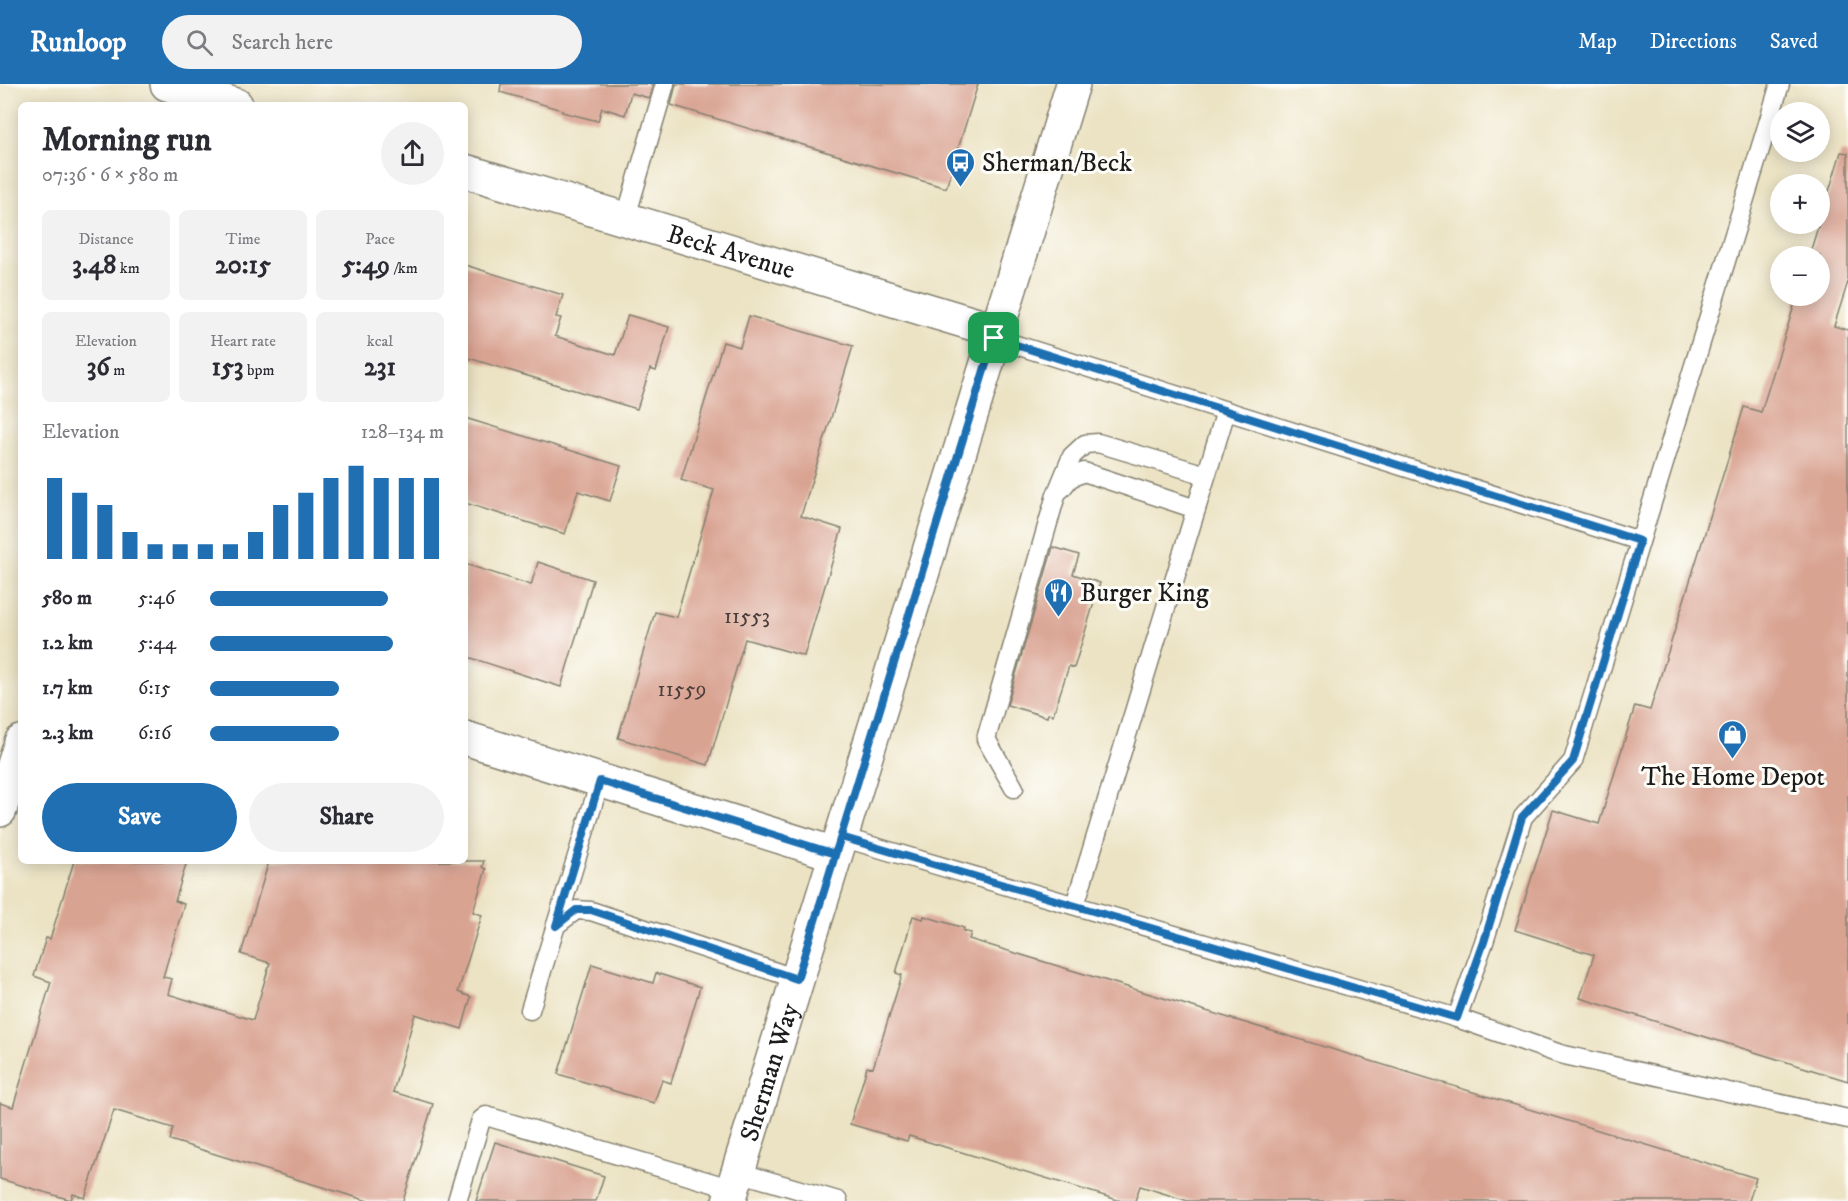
<!DOCTYPE html>
<html lang="en">
<head>
<meta charset="utf-8">
<style>
  :root { --surface:#fff; --page:#f2f2f3; --text:#2b2b33; --muted:#7c7c81; --accent:#1f6fb2 }
  body { margin:0; font-family:"IM FELL DW Pica",serif; background:var(--page); color:var(--text); height:100vh; display:flex; flex-direction:column; font-size:22px; white-space:nowrap }
  * { box-sizing:border-box; margin:0 }
  p { font-size:20px; color:var(--muted) }
  .icon { flex:none; width:33px; height:33px; fill:none; stroke:currentColor; stroke-width:2; stroke-linecap:round; stroke-linejoin:round }
  .map { position:relative; flex:1; overflow:hidden }
  .sheet { position:absolute; left:18px; top:18px; width:450px; height:762px; display:flex; flex-direction:column; background:var(--surface); border-radius:9px; box-shadow:0 3px 15px #0003 }
  .sheet>* { flex:none }
  .buttons { position:absolute; left:1770px; top:18px; display:grid; gap:12px }
  .buttons a { display:grid; place-items:center; width:60px; height:60px; border-radius:50%; background:var(--surface); box-shadow:0 3px 15px #0003; font-size:30px }
  .pin { position:absolute; display:grid; place-items:center; width:51px; height:51px; color:#fff; margin:-26px; border-radius:12px; box-shadow:0 3px 9px #0006 }
  .round { display:grid; place-items:center; flex:none; width:63px; height:63px; border-radius:32px; background:var(--page) }
  .head { display:flex; align-items:center; justify-content:space-between; height:102px; padding:0 24px }
  h1 { font-size:33px; font-weight:700; line-height:45px }
  .metrics { display:grid; grid-template-columns:repeat(3,1fr); gap:9px; height:102px; padding:6px 24px }
  .metrics div { display:grid; align-content:center; border-radius:9px; background:var(--page); text-align:center }
  .metrics b { font-size:26px; font-weight:700 }
  .metrics small { font-size:16px; font-weight:400 }
  .metrics p { font-size:16px }
  .chart { height:168px; padding:12px 24px }
  .chart p { display:flex; justify-content:space-between }
  .chart svg { width:100%; height:108px; margin-top:6px; stroke:var(--accent); stroke-width:6 }
  .button { display:flex; gap:12px; margin-top:auto; padding:12px 24px }
  .button a { flex:1; height:69px; border-radius:36px; background:var(--accent); color:#fff; font-size:24px; font-weight:700; line-height:69px; text-align:center }
  .button a+a { background:var(--page); color:var(--text) }
  ul { padding:0 24px; list-style:none; font-size:20px }
  li { display:grid; grid-template-columns:96px 72px 1fr; align-items:center; height:45px }
  li i { height:15px; border-radius:8px; background:var(--accent) }
  header { display:flex; align-items:center; gap:36px; box-sizing:border-box; height:84px; padding:0 30px; background:var(--accent); color:#fff }
  header strong { font-size:28px }
  nav { display:flex; gap:33px; margin-inline-start:auto; font-size:21px }
  .search { width:420px; height:54px; background:var(--page); display:flex; align-items:center; gap:15px; box-sizing:border-box; padding:0 21px; border-radius:33px; color:var(--muted); font-size:22px }
  .map>svg:first-child { display:block }
  .building { fill:#d9a392 }
  .lines { fill:none; stroke-linecap:round; stroke-linejoin:round }
  .lane-casing { stroke:#848070; stroke-width:21 }
  .street-casing { stroke:#848070; stroke-width:36 }
  .primary-casing { stroke:#848070; stroke-width:36 }
  .lane { stroke:#fff; stroke-width:18 }
  .street { stroke:#fff; stroke-width:33 }
  .primary { stroke:#fff; stroke-width:33 }
  .route-casing { stroke:#fff; stroke-width:12 }
  .route { stroke:#1f6fb2; stroke-width:8 }
  .labels { text-anchor:middle; stroke-width:6; stroke-linejoin:round; paint-order:stroke }
  .number-label { font-size:22px; fill:#4b3e3a }
  .poi-label { font-size:26px; fill:#1c1c1c; stroke:#fdfcf7; text-anchor:start }
  .street-label { font-size:26px; fill:#1c1c1c; stroke:#fdfcf7 }
</style>
</head>
<body>
<header>
<strong>Runloop</strong>
<div class="search"><svg class="icon" aria-label="search" viewBox="0 0 24 24"><circle cx="10" cy="10" r="6"/><path d="M15 15l6 6"/></svg>Search here</div>
<nav><a>Map</a><a>Directions</a><a>Saved</a></nav>
</header>
<div class="map">
<svg width="1848" height="1117" viewBox="0 0 1848 1117">
  <rect width="100%" height="100%" fill="#fdfcf7"/>
  <filter id="ink" filterUnits="userSpaceOnUse"><feTurbulence type="fractalNoise" baseFrequency=".0167" numOctaves="2"/><feDisplacementMap in="SourceGraphic" scale="12" xChannelSelector="R" yChannelSelector="G"/><feConvolveMatrix kernelMatrix="1 2 1 2 8 2 1 2 1" color-interpolation-filters="sRGB"/></filter>
  <filter id="wash" filterUnits="userSpaceOnUse"><feTurbulence type="fractalNoise" baseFrequency=".008" numOctaves="4" result="noise"/><feDisplacementMap in="SourceGraphic" scale="24" xChannelSelector="R" yChannelSelector="G"/><feGaussianBlur stdDeviation="1.35" result="paint"/><feColorMatrix in="noise" values="0 0 0 0 0 0 0 0 0 0 0 0 0 0 0 0 0 1.4 0 .05"/><feComposite in="paint" operator="in"/></filter>
  <g filter="url(#wash)">
    <rect width="100%" height="100%" fill="#ece3c4"/>
    <g id="blocks">
      <g class="building">
        <polygon points="501,0 653,0 649,14 631,9 625,31 602,24 598,37 562,28 562,26 500,8"/>
        <polygon points="676,0 978,0 946,104 671,21"/>
        <polygon points="1841,68 1848,69 1848,198 1834,242 1848,246 1848,997 1580,914 1594,871 1515,846 1553,726 1599,740 1635,622 1650,626 1744,323 1761,328 1797,212 1820,212 1820,172 1809,172"/>
        <polygon points="465,181 563,211 556,233 561,234 555,252 615,271 628,231 669,243 656,287 650,285 637,325 465,273"/>
        <polygon points="749,232 853,262 801,432 842,445 804,572 745,555 708,681 618,654 655,528 676,533 714,406 681,396 723,258 740,263"/>
        <polygon points="465,334 621,382 610,417 578,407 565,450 465,419"/>
        <polygon points="1053,463 1079,471 1073,490 1100,499 1074,584 1069,582 1053,631 1048,630 1047,633 1007,621"/>
        <polygon points="538,478 593,496 561,603 465,572 465,480 531,501"/>
        <polygon points="74,777 187,777 175,817 184,820 163,893 172,895 168,910 253,936 270,879 241,870 269,777 484,777 482,783 486,785 473,828 482,831 458,908 471,913 462,945 415,930 393,1008 433,1020 403,1117 368,1117 273,1088 170,1056 173,1044 114,1026 85,1114 73,1110 71,1116 0,1095 0,1019 13,1023 51,898 34,892 46,854 50,855"/>
        <polygon points="913,832 923,835 924,832 964,844 963,847 971,849 969,855 1756,1094 1749,1117 1188,1117 1140,1102 1135,1117 1121,1117 909,1052 907,1057 850,1040 867,983 873,984 902,891 896,889"/>
        <polygon points="592,880 653,899 656,889 700,903 671,999 662,996 654,1019 558,990"/>
        <polygon points="495,1058 604,1092 596,1117 476,1117"/>
      </g>
    </g>
  </g>
  <g filter="url(#ink)">
    <use href="#blocks" fill-opacity="0" stroke="#848070" stroke-width="1.5"/>
    <g class="lines">
      <defs>
        <g id="lane">
          <polyline points="626,133 665,0"/>
          <polyline points="994,254 1640,457"/>
          <polyline points="1061,405 1070,394 1084,388 1196,425"/>
          <polyline points="1014,704 986,655 1056,411 1072,372 1085,360 1098,359 1206,391"/>
          <polyline points="841,753 1457,934 1560,970 1848,1035"/>
          <polyline points="1075,821 1226,327"/>
          <polyline points="556,841 600,697"/>
          <polyline points="530,926 556,841 576,826 591,827 797,895"/>
          <polyline points="1457,934 1484,858 1523,733 1573,677 1780,0"/>
          <polyline points="738,1088 838,1117"/>
          <polyline points="457,1117 481,1036 486,1032 733,1105"/>
        </g>
        <g id="street">
          <polyline points="167,0 236,21"/>
          <path id="s1" d="M465 87 997 247"/>
          <polyline points="465,654 835,770"/>
          <polyline points="0,726 21,658"/>
        </g>
        <g id="primary">
          <path id="s2" d="M729 1117 1073 0"/>
        </g>
      </defs>
      <use href="#lane" class="lane-casing"/>
      <use href="#street" class="street-casing"/>
      <use href="#primary" class="primary-casing"/>
      <use href="#lane" class="lane"/>
      <use href="#street" class="street"/>
      <use href="#primary" class="primary"/>
    </g>
  </g>
  <g class="lines" filter="url(#ink)">
    <defs>
      <polyline id="route" points="994,254 797,895 591,826 576,826 556,842 600,697 835,770 841,753 1457,934 1484,858 1522,733 1573,677 1640,457 994,254"/>
    </defs>
    <use href="#route" class="route-casing"/>
    <use href="#route" class="route"/>
  </g>
  <defs>
    <symbol id="bus-pin" viewBox="-11 -11 22 30"><path d="M0 17L-7.5 6A9.5 9.5 0 1 1 7.5 6Z" fill="#1f6fb2" stroke="#fdfcf7"/><path d="M-5-6H5V4H4V6H2V4H-2V6H-4V4H-5ZM-3.5-4V0h7V-4ZM-3.5 1.2v1.5H-2V1.2ZM2 1.2v1.5H3.5V1.2Z" fill="#fff"/></symbol>
    <symbol id="restaurant-pin" viewBox="-11 -11 22 30"><path d="M0 17L-7.5 6A9.5 9.5 0 1 1 7.5 6Z" fill="#1f6fb2" stroke="#fdfcf7"/><path d="M-5-6h1v4h1v-4h1v4h1v-4h1v5L-1.5 .5V6h-2V.5L-5-1ZM5-6V6H3V1.5H1.5Q1.5-4 5-6Z" fill="#fff"/></symbol>
    <symbol id="shop-pin" viewBox="-11 -11 22 30"><path d="M0 17L-7.5 6A9.5 9.5 0 1 1 7.5 6Z" fill="#1f6fb2" stroke="#fdfcf7"/><path d="M-5-2.5h2.3a2.7 3.5 0 0 1 5.4 0H5L5.5 6h-11ZM-1.5-2.5h3a1.5 2.3 0 0 0-3 0Z" fill="#fff"/></symbol>
  </defs>
  <g fill-rule="evenodd">
    <use href="#bus-pin" x="944" y="62" width="33" height="45"/>
    <use href="#restaurant-pin" x="1042" y="492" width="33" height="45"/>
    <use href="#shop-pin" x="1716" y="634" width="33" height="45"/>
  </g>
  <g class="labels">
    <g class="number-label">
      <text x="747" y="539">11553</text>
      <text x="682" y="612">11559</text>
    </g>
    <g class="poi-label">
      <text x="982" y="87">Sherman/Beck</text>
      <text x="1080" y="517">Burger King</text>
      <text x="1733" y="701" text-anchor="middle">The Home Depot</text>
    </g>
    <g class="street-label">
      <text dy="9" stroke="none"><textPath href="#s1" startOffset="278">Beck Avenue</textPath></text>
      <text dy="9" stroke="none"><textPath href="#s2" startOffset="135">Sherman Way</textPath></text>
    </g>
  </g>
</svg>
<div class="buttons">
<a><svg class="icon" aria-label="layers" viewBox="0 0 24 24"><path d="M12 4l9 5-9 5-9-5zM3 14l9 5 9-5"/></svg></a>
<a>+</a>
<a>−</a>
</div>
<div class="pin" style="left:994px;top:254px;background:#1e9e55"><svg class="icon" aria-label="arrive" viewBox="0 0 24 24"><path d="M6 21V4h12l-3 4 3 4H6"/></svg></div>
<section class="sheet">
<div class="head"><div><h1>Morning run</h1><p>07:36 · 6 × 580 m</p></div><a class="round"><svg class="icon" aria-label="share" viewBox="0 0 24 24"><path d="M12 15V3M7 8l5-5 5 5M5 13v7h14v-7"/></svg></a></div>
<div class="metrics">
<div><p>Distance</p><b>3.48<small> km</small></b></div>
<div><p>Time</p><b>20:15</b></div>
<div><p>Pace</p><b>5:49<small> /km</small></b></div>
</div>
<div class="metrics">
<div><p>Elevation</p><b>36<small> m</small></b></div>
<div><p>Heart rate</p><b>153<small> bpm</small></b></div>
<div><p>kcal</p><b>231</b></div>
</div>
<div class="chart"><p><span>Elevation</span>128–134 m</p>
<svg viewBox="0 0 160 44" preserveAspectRatio="none"><path d="M5 44V11M15 44V17M25 44V22M35 44V33M45 44V38M55 44V38M65 44V38M75 44V38M85 44V33M95 44V22M105 44V17M115 44V11M125 44V6M135 44V11M145 44V11M155 44V11"/></svg>
</div>
<ul>
<li><b>580 m</b>5:46<i style="width:76%"></i></li>
<li><b>1.2 km</b>5:44<i style="width:78%"></i></li>
<li><b>1.7 km</b>6:15<i style="width:55%"></i></li>
<li><b>2.3 km</b>6:16<i style="width:55%"></i></li>
</ul>
<div class="button"><a>Save</a><a>Share</a></div>
</section>
</div>
</body>
</html>
